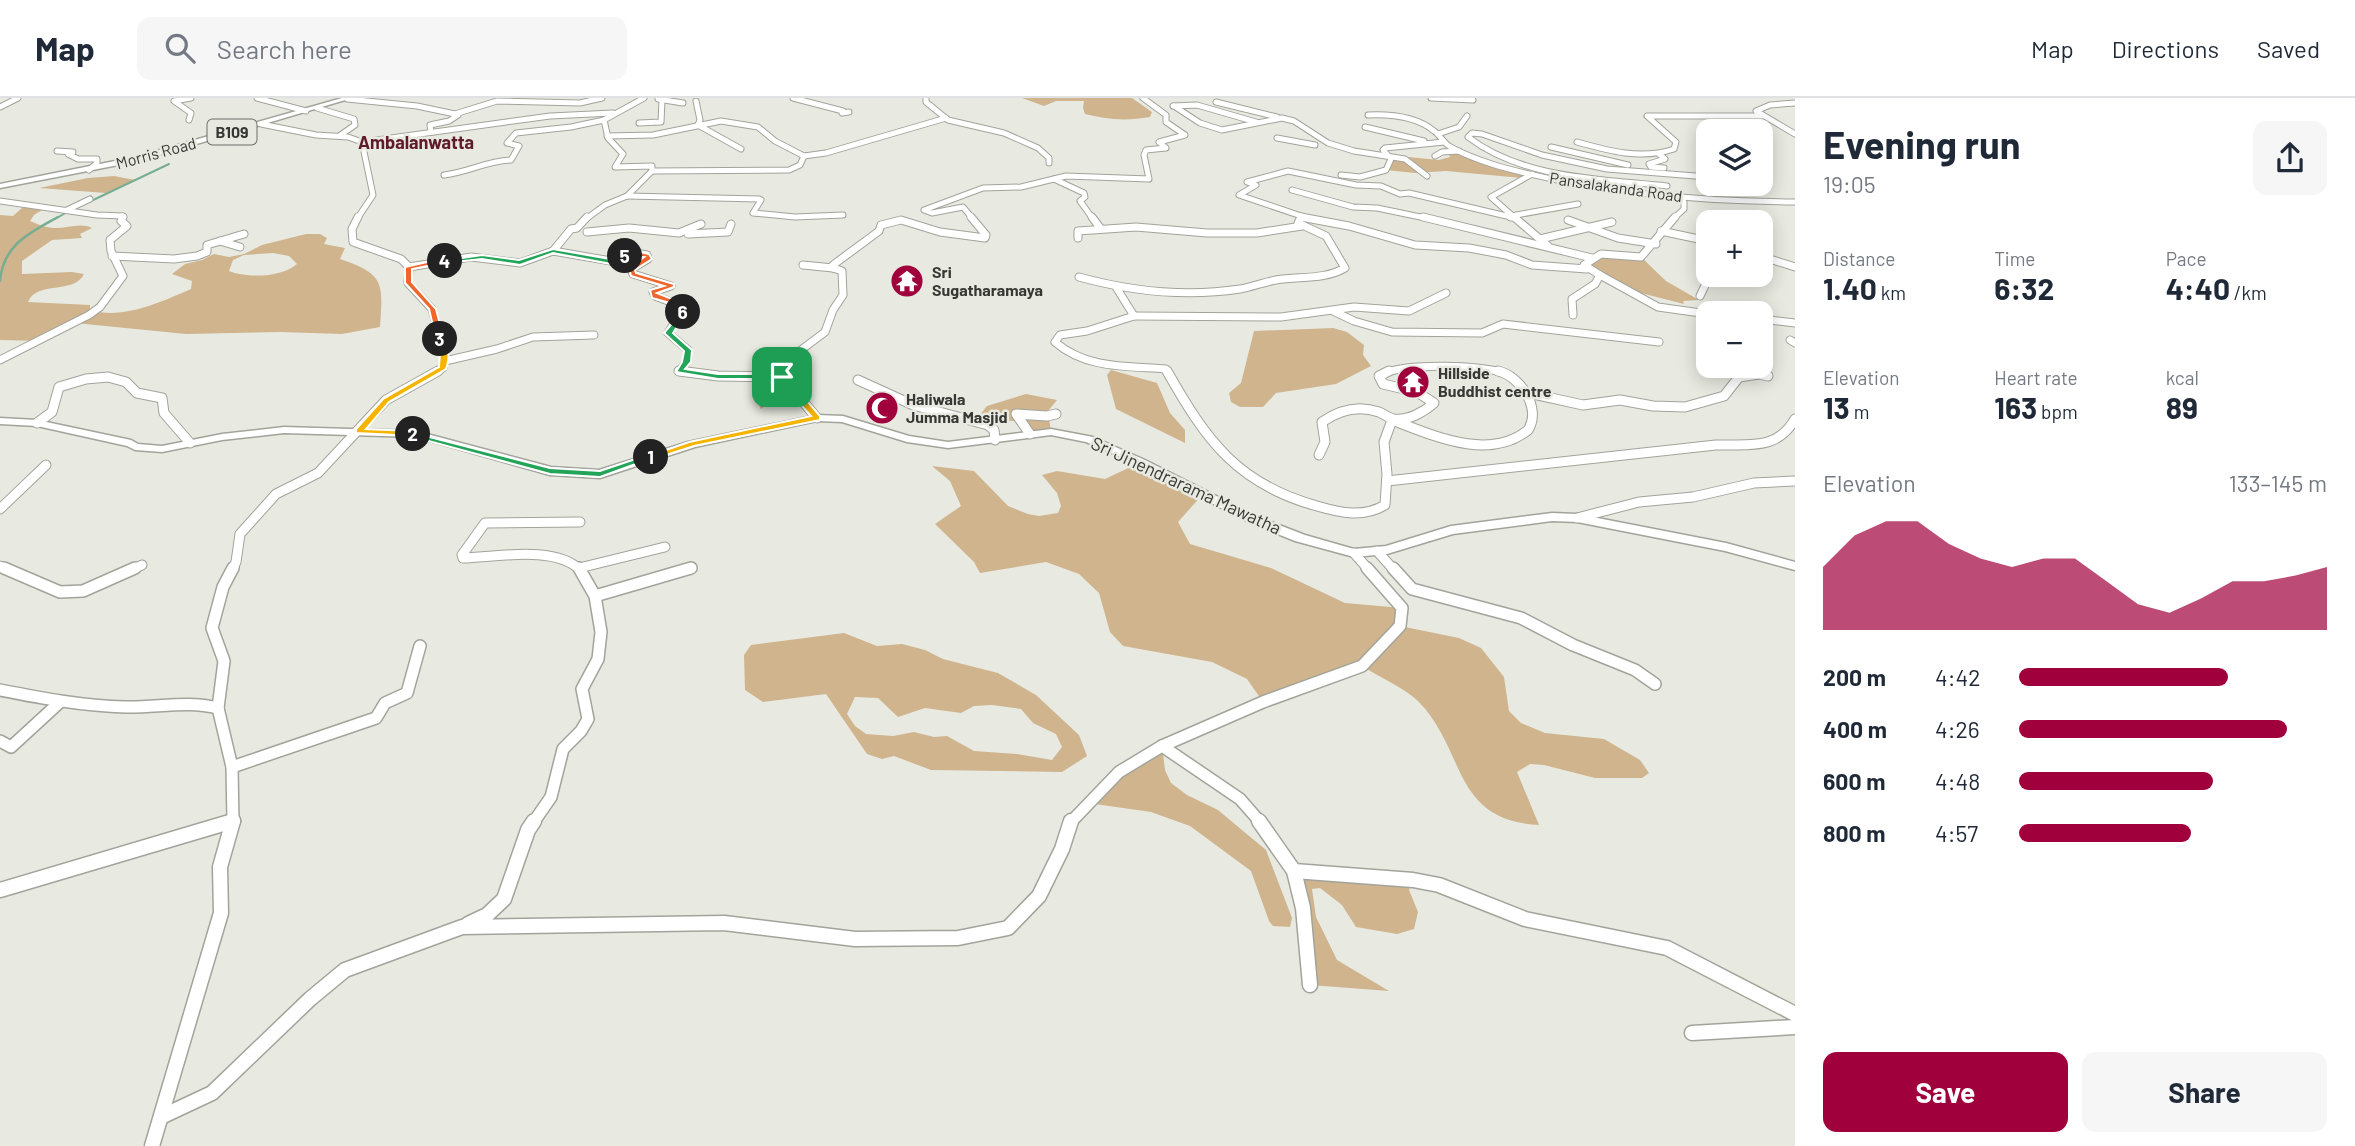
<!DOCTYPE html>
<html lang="en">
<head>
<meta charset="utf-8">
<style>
  :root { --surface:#fff; --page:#f6f6f7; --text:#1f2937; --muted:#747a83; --line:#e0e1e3; --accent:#a0013c }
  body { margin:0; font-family:Barlow,sans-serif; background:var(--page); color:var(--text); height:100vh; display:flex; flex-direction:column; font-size:26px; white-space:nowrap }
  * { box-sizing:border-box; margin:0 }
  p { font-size:23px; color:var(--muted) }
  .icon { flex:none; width:38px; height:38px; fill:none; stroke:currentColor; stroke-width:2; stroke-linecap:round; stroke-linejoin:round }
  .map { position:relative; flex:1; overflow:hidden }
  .sheet { display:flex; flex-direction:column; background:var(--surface); width:560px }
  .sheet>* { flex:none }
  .fabs { position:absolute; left:1696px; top:21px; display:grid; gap:14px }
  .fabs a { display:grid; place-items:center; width:77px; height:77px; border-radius:14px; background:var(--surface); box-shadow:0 4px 18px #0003; font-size:35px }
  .pin { position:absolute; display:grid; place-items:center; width:60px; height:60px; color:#fff; margin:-30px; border-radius:14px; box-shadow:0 4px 10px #0006 }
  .km { position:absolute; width:35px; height:35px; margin:-18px; border-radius:50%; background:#222; color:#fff; font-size:19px; line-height:35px; text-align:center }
  .round { display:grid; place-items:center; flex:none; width:74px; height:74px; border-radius:14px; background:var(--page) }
  .headline { display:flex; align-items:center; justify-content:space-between; height:119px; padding:0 28px }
  h1 { font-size:38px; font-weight:700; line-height:52px }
  .stats { display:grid; grid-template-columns:repeat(3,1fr); gap:10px; height:119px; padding:7px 28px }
  .stats div { display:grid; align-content:center }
  .stats b { font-size:30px; font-weight:700 }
  .stats small { font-size:19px; font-weight:400 }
  .stats p { font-size:19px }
  .chart { height:196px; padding:14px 28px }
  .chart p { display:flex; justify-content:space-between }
  .chart svg { width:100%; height:126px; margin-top:7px; fill:var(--accent); opacity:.7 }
  .button { display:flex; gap:14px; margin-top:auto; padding:14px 28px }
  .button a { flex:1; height:80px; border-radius:14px; background:var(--accent); color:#fff; font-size:28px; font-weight:700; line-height:80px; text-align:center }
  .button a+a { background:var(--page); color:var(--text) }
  ul { padding:0 28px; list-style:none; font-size:23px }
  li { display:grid; grid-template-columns:112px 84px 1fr; align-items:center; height:52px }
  li i { height:18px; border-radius:9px; background:var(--accent) }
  header { display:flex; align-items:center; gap:42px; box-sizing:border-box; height:98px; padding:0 35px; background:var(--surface); border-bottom:2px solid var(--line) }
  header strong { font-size:33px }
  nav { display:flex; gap:38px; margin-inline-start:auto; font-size:24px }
  .search { width:490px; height:63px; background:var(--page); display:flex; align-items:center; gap:18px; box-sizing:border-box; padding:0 24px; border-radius:14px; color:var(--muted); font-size:26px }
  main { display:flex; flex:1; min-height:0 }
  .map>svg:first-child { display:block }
  .green { fill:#cfb48e; fill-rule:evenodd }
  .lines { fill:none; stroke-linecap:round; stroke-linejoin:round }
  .stream-far1 { stroke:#77ae91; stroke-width:2 }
  .stream { stroke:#77ae91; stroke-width:2.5 }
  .minor-far4-casing { stroke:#a2a49b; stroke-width:7 }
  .minor-far3-casing { stroke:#a2a49b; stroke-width:9 }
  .minor-far2-casing { stroke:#a2a49b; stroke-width:11 }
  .minor-far1-casing { stroke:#a2a49b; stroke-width:14 }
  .minor-casing { stroke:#a2a49b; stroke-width:17 }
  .major-casing { stroke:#a2a49b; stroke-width:3 }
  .minor-far4 { stroke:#fff; stroke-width:5 }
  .minor-far3 { stroke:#fff; stroke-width:7 }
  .minor-far2 { stroke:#fff; stroke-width:9 }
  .minor-far1 { stroke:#fff; stroke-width:11 }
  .minor { stroke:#fff; stroke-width:14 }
  .major { fill:#fff; fill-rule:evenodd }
  .split-1 { fill:#f5b400; stroke:#fff; stroke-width:2 }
  .split-2 { fill:#22a559; stroke:#fff; stroke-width:2 }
  .split-3 { fill:#f5b400; stroke:#fff; stroke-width:2 }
  .split-4 { fill:#f0652b; stroke:#fff; stroke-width:2 }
  .split-5 { fill:#22a559; stroke:#fff; stroke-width:2 }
  .split-6 { fill:#f0652b; stroke:#fff; stroke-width:2 }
  .split-7 { fill:#22a559; stroke:#fff; stroke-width:2 }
  .labels { text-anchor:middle; stroke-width:5; stroke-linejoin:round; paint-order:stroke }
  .shield { fill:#e8eae1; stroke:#6c6d68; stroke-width:2 }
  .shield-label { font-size:16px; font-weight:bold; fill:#373834 }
  .far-street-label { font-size:16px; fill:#373834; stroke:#e8eae1 }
  .far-poi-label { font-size:16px; font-weight:bold; fill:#373834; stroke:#e8eae1; text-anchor:start }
  .far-quarter-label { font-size:18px; font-weight:bold; fill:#601b2a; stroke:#e8eae1 }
  .street-label { font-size:18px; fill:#373834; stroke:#e8eae1 }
</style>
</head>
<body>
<header>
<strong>Map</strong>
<div class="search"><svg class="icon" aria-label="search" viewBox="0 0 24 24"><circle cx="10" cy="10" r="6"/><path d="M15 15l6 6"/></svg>Search here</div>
<nav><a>Map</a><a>Directions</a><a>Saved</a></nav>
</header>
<main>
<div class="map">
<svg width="1795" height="1048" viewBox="0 0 1795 1048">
  <rect width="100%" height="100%" fill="#e8eae1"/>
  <g class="green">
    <path d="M1022 0H1132L1152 14 1150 19C1127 23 1108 22 1085 16L1083 10 1084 3H1056L1044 8Z"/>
    <polygon points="1450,53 1532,76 1522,80 1446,73 1415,75 1386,72 1388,57 1439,62 1450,59 1448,55"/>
    <polygon points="114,78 135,82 106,95 39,90 88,80"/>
    <path d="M23 109 44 111 34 117 30 123C36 125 41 128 47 129 62 133 80 123 92 130L80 136 82 140 52 142 22 163V176L72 174 84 176C74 197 37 182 28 204L90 207V212C123 222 161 204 191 191L192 183 172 176 185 166 202 162 214 156 229 159 244 156 262 147 306 136H320L327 140 324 146 345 150 340 161C385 176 383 185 380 229L342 236 281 234 186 236 75 225 42 243 0 242V117L13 118ZM273 155 289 158 297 166C281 180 247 180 229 173L233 162 244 157Z"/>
    <polygon points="1601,156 1641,159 1666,183 1699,202 1683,203 1684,206 1633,193 1590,173 1589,162"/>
    <polygon points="1333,230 1347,234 1364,247 1363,257 1371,268 1336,286 1276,295 1263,309 1240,309 1231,304 1229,295 1241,285 1254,233"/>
    <polygon points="1111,272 1157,285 1170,315 1185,332 1185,345 1116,311 1107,277"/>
    <polygon points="756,279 782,279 798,298 769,305 761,311 752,293"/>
    <polygon points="1026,296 1057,302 1048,313 1051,334 1036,335 1016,323 976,322 987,308"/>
    <path d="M1141 364 1203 396 1178 424 1190 446 1271 470 1345 505 1402 510 1400 528 1459 540 1481 550 1504 579 1509 613 1521 625 1545 635 1604 641 1640 662 1649 675 1642 680H1595L1544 667 1530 666 1517 674 1539 727C1451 722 1467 653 1418 603 1403 589 1379 579 1362 568L1263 604 1247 581 1212 564 1123 548 1110 534 1099 495 1079 476 1046 464 980 475 974 464 935 426 961 408 950 383 932 368 974 373 1008 408 1028 416 1039 418 1058 415 1061 408 1057 395 1042 377 1057 373 1105 381Z"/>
    <path d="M844 535 877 548 902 546 925 552 943 561 998 575 1036 597 1079 637 1087 658 1062 674 931 672 894 658 882 661 867 656 826 596 763 604 745 592 744 557 751 547ZM855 599 878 600 898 619 925 610 961 615 974 608 992 607 1021 611 1033 625 1056 636 1062 649 1052 662 1017 656 974 653 947 638 934 639 914 634 893 638 866 636 855 628 847 616Z"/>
    <polygon points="1162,648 1165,672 1171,685 1187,697 1218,712 1266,752 1292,820 1290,829 1273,828 1269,823 1251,773 1190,728 1151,714 1088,705"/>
    <polygon points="1294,773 1413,782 1409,792 1418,814 1414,831 1397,836 1356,829 1342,807 1320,790 1312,791 1316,819 1337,862 1389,893 1310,887"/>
  </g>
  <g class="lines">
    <g class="stream-far1">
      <polyline points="89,104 169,66"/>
      <polyline points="55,121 69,113"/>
    </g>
    <path class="stream" d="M0 183C3 147 29 135 58 119"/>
    <defs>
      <g id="minor-far4">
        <polyline points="257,0 306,13"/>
        <polyline points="793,0 843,13 842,15 849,14"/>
        <polyline points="926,0 926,4 948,22 1004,35 1038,50 1049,60 1049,65"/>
        <polyline points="1431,0 1473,2 1471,0"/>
        <polyline points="347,1 417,8 455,16"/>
        <polyline points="658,1 683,5"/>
        <polyline points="696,3 700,22 698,27"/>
        <polyline points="1216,4 1277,19"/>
        <polyline points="1795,5 1770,7 1756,13 1795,36"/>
        <polyline points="1173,8 1197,7 1256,24"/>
        <polyline points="1174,8 1200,25 1222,32 1282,20 1294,23 1328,45 1354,53 1405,61 1427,78"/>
        <polyline points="0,9 18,0"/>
        <polyline points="317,10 354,21 355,27 339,38"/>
        <path d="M1368 17C1391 16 1416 18 1434 33 1440 37 1443 44 1449 48 1464 57 1482 63 1498 68 1595 95 1695 103 1795 104"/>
        <polyline points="189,22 191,15 174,3 191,0"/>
        <polyline points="639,25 661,24 662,2"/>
        <polyline points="261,26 316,37 348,39 362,44 373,97 357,121"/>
        <polyline points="698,27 741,51"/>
        <polyline points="1365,29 1424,43"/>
        <polyline points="431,34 430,27 449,23 458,17 455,16 497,3 580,5 602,0"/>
        <polyline points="1438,36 1459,29 1467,18"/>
        <polyline points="607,38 653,37 721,23 758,29 775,43 804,58 800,67 789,72 652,73"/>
        <polyline points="1277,40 1315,47"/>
        <polyline points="362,44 550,18 613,15"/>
        <path d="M1577 44C1609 53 1641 62 1674 51L1676 44 1647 18H1762"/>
        <polyline points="1551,49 1628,67"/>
        <polyline points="57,53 73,54 68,56 78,61 97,61 97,65 89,72"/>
        <polyline points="1659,56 1665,61 1649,66 1651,69 1664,70"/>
        <polyline points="804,58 826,55 946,20"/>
        <polyline points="1435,58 1442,54 1459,53"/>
        <path d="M444 77C469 74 486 63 511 62L519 48 507 45 516 35 571 29 604 22"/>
        <polyline points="1341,77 1360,79 1386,72 1391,61 1383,52 1385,50 1444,44"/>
        <polyline points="1054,81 1084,95 1085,99 1080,103 1093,121"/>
        <path d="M1667 88C1601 81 1523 81 1468 39L1472 35 1482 36 1542 57 1607 71 1708 79"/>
        <polyline points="1292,92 1353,109 1377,110 1430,121"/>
        <polyline points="627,98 759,101 761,102 753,115 795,119 843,117"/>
        <polyline points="0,103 97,117 123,118 122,121"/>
        <polyline points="67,112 90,101"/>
        <polyline points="586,121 605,107 627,98 652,73 652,68 615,69 623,56 608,40 604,22 644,0"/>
        <polyline points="973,121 963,109 932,115 924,112 983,90 1021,89 1066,78 1149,81 1144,57 1146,52 1166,50 1159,44 1185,37 1166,24 1166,17 1143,0"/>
        <polyline points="1310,121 1239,97 1256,87 1247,84 1288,73 1356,87 1381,88 1400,96 1409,95 1515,120 1516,117 1578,106"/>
        <polyline points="1516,121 1491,99 1532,76"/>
        <polyline points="1673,121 1684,111 1684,104 1677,97"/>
      </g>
      <g id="minor-far3">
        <polyline points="358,119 352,131 353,144 401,161 409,169"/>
        <polyline points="1092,119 1101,131"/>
        <polyline points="1301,119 1349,128 1415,147 1469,150 1506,157 1532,167 1587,171"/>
        <polyline points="1423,119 1592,160"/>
        <polyline points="1511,119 1515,119"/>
        <polyline points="1514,119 1548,148"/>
        <polyline points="1568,122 1618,140 1656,146"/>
        <polyline points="1661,133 1708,143"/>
        <polyline points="587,134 629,130 679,135 701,126"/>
        <polyline points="688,136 728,134 731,126"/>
        <polyline points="1078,140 1078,133 1136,129 1207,135 1257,135 1302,128"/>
        <polyline points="1540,141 1612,124"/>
        <polyline points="220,143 240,149"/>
        <polyline points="553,153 611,163 635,155 647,157 648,161 631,171 633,176 671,188 653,194 655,198 684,209 668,235 688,252 686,265 679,273 691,275"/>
        <polyline points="112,158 174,161 197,158 207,154 207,147 244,136"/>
        <polyline points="1760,158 1795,169"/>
        <polyline points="803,167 833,170"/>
        <polyline points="409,169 471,159 520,165 553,153 571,131 577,130 587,119"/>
        <polyline points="409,169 408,185 432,211 444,254 443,270 435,275"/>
        <polyline points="1600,177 1658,209 1708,216"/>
        <path d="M1079 179C1130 193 1187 199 1240 191 1252 189 1264 184 1276 182 1300 178 1324 182 1345 170L1326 138 1298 125 1301 119"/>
        <path d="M1116 189 1134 218 1087 233 1060 237 1055 244C1086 271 1127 268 1166 271L1168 275"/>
        <polyline points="1700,198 1710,177"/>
        <polyline points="1333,213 1354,223 1392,234 1482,235 1503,226 1659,244"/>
        <polyline points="1573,217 1572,201 1595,186 1600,177 1584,167 1601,156 1641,159 1675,119"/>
        <polyline points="1134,218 1281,219 1354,209 1409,213 1446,195"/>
        <polyline points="1760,221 1795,225"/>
        <polyline points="1790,242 1795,245"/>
        <polyline points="0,262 89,217 100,209 123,178 111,153 110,142 127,128 121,123 123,119"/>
        <polyline points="445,263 497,251 533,239 594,237"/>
        <polyline points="784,275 789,261 825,234 833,212 843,197 842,173 833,170 833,167 879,133 881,127 901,122 940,134 985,140 986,137 971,119"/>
        <path d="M1385 275C1410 265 1478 267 1504 275"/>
      </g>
      <g id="minor-far2">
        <polyline points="679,273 718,278 782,279"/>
        <polyline points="784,273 782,279 817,320"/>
        <path d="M1167 273C1206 342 1237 386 1317 408 1341 415 1363 420 1385 407L1387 376 1384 344 1392 322C1432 337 1489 364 1528 332 1542 310 1520 278 1498 273"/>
        <polyline points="858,282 913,307 988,327 994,332 995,342"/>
        <polyline points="1524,294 1583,307 1620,302 1653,308 1685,309 1724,298 1739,279 1759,276 1768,278"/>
        <polyline points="37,325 52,314 59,289 86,281 108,279 126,284 137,295 162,300 164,315 190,345"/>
        <polyline points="1030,336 1016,316 1047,318 1056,316"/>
        <path d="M1319 357 1325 344 1322 324C1339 312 1359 307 1379 314 1384 316 1388 320 1394 321 1408 323 1424 314 1434 305L1417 294 1383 286 1379 278 1389 273"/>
        <path d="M1387 383 1716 347C1748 346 1777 353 1795 321"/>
        <polyline points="0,411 46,367"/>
        <polyline points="1577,420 1639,404 1693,399 1754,385 1795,383"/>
        <polyline points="1377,453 1394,472"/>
        <polyline points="1354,455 1369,472"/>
        <polyline points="0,468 9,472"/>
        <polyline points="579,470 665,449"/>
        <polyline points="131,472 142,467"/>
        <polyline points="232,472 236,464 240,436 276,396 318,375 386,302 438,273"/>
        <path d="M580 472C556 447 496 459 463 460L462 457 485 425 580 424"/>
        <polyline points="685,472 691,470"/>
      </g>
      <g id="minor-far1">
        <polyline points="4,470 60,494 83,493 135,470"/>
        <polyline points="1393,470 1412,491 1521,520 1573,547 1635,572 1655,586"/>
        <polyline points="595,498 691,470"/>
        <path d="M0 592C41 600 83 608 125 609 156 610 187 602 218 610"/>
        <polyline points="0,643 11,649 60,604"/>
        <polyline points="1162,648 1240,701 1261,725"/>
        <polyline points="232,669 376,620 385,605 407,595 420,548"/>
        <polyline points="228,725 233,723"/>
        <polyline points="233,725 232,669 218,610 224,563 212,530 223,489 233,470"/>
        <polyline points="533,725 551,699 563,651 581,633 588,621 582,591 598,561 601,534 595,498 579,470"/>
        <polyline points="1070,725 1119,674 1162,648 1263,604 1362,568 1400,528 1402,510 1367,470"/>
      </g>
      <g id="minor">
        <polyline points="1259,723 1294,773 1303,810 1310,887"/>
        <polyline points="1294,773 1413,782 1439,787 1525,821 1667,850 1795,916"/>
        <polyline points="0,792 233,723"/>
        <polyline points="468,826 487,817 504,801 528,732 534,723"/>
        <polyline points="1692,935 1795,929"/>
        <polyline points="163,1018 212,995 310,901 345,872 462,829 724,825 855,841 958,840 1008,830 1039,798 1062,751 1071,723"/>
        <polyline points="152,1048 221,815 220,769 233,723"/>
      </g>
      <g id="major">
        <polygon points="342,0 352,0 139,63 0,90 0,86 135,59"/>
        <polygon points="817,317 843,318 909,338 948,344 1051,331 1093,339 1145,362 1256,418 1305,437 1354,451 1386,448 1451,428 1552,415 1577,416 1726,445 1795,464 1795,472 1725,453 1577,424 1552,423 1453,436 1387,456 1354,459 1295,443 1248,424 1137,366 1086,344 1051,337 948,350 907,344 842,324 817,323 695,349 600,380 550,377 416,339 284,335 222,342 162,354 135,352 127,348 37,328 0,326 0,320 37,322 131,342 138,346 162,348 222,336 284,329 416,333 551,369 599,372 688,344"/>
      </g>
    </defs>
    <use href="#minor-far4" class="minor-far4-casing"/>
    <use href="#minor-far3" class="minor-far3-casing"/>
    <use href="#minor-far2" class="minor-far2-casing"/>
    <use href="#minor-far1" class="minor-far1-casing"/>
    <use href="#minor" class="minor-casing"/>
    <use href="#major" class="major-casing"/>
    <use href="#minor-far4" class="minor-far4"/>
    <use href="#minor-far3" class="minor-far3"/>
    <use href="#minor-far2" class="minor-far2"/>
    <use href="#minor-far1" class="minor-far1"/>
    <use href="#minor" class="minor"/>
    <use href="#major" class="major"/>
  </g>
  <polygon class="split-1" points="779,277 785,277 820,318 820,322 694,348 651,362 646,359 689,344 811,318 779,281"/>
  <polygon class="split-2" points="410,334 550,370 600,373 647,357 655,359 600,379 550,376 410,338"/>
  <path class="split-3" d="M440 239C450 245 450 261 446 271L389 304 366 331 413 333 418 336 416 338 356 335V331L383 301 439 269 440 254 436 241Z"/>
  <polygon class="split-4" points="445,160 447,164 412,171 412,184 436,211 444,241 440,243 436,241 429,211 405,185 405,169"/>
  <polygon class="split-5" points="553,151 610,161 625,156 629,158 611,166 553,155 520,167 482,161 445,165 441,163 482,157 519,162"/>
  <polygon class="split-6" points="635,153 649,156 652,161 635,172 636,175 674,186 674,189 657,195 687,207 685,216 680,216 680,209 677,207 652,200 650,192 664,188 631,178 629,170 644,159 622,158"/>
  <polygon class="split-7" points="683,212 686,214 673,235 692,252 691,264 685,271 718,276 782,276 787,279 782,281 718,281 676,274 682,264 684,253 664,235"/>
  <defs>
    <symbol id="temple-disc" viewBox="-11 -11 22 22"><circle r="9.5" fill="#a0013c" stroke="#e8eae1"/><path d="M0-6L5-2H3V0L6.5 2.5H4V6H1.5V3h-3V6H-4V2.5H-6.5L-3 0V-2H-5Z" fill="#fff"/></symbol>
    <symbol id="mosque-disc" viewBox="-11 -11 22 22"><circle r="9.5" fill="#a0013c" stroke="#e8eae1"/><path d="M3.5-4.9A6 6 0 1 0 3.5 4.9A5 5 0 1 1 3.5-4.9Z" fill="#fff"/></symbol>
  </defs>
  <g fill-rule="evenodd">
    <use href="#temple-disc" x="888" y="164" width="38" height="38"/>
    <use href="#temple-disc" x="1394" y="265" width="38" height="38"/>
    <use href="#mosque-disc" x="863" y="291" width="38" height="38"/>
  </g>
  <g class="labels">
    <rect class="shield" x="207.5" y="21.5" width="49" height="25" rx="5"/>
    <g class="shield-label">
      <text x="232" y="40">B109</text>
    </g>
    <g class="far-street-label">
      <text transform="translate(156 55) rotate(-15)" y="6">Morris Road</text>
      <text transform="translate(1616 89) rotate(8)" y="6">Pansalakanda Road</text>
    </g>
    <g class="far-poi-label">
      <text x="932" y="180">Sri<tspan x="932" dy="18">Sugatharamaya</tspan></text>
      <text x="1438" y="281">Hillside<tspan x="1438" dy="18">Buddhist centre</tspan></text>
      <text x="906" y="307">Haliwala<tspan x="906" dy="18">Jumma Masjid</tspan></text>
    </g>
    <g class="far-quarter-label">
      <text x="416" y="51">Ambalanwatta</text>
    </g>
    <g class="street-label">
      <text transform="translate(1186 388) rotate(25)" y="6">Sri Jinendrarama Mawatha</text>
    </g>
  </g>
</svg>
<div class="fabs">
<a><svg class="icon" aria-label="layers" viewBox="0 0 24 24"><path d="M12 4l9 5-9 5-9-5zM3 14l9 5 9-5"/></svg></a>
<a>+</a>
<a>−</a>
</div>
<div class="pin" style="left:782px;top:279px;background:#1e9e55"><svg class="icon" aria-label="arrive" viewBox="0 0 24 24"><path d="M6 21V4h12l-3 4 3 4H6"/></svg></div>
<b class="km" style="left:651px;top:359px">1</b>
<b class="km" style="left:413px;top:336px">2</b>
<b class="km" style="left:440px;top:241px">3</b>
<b class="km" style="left:445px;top:163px">4</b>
<b class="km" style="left:625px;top:158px">5</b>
<b class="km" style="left:683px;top:214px">6</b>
</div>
<section class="sheet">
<div class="headline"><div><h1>Evening run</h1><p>19:05</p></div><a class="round"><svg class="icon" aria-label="share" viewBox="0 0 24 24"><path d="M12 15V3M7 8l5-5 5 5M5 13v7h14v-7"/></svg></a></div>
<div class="stats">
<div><p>Distance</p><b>1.40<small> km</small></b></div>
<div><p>Time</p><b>6:32</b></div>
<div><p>Pace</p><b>4:40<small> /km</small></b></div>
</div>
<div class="stats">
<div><p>Elevation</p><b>13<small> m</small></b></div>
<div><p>Heart rate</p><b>163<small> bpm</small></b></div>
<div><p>kcal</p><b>89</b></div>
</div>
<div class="chart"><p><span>Elevation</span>133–145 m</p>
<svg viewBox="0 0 160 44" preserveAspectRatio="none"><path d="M0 44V22L10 11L20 6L30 6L40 14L50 19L60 22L70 19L80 19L90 27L100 35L110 38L120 33L130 27L140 27L150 25L160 22V44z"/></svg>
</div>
<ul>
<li><b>200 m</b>4:42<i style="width:68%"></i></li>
<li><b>400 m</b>4:26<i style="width:87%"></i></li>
<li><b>600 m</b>4:48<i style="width:63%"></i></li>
<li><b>800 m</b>4:57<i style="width:56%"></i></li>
</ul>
<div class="button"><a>Save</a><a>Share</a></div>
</section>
</main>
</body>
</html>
